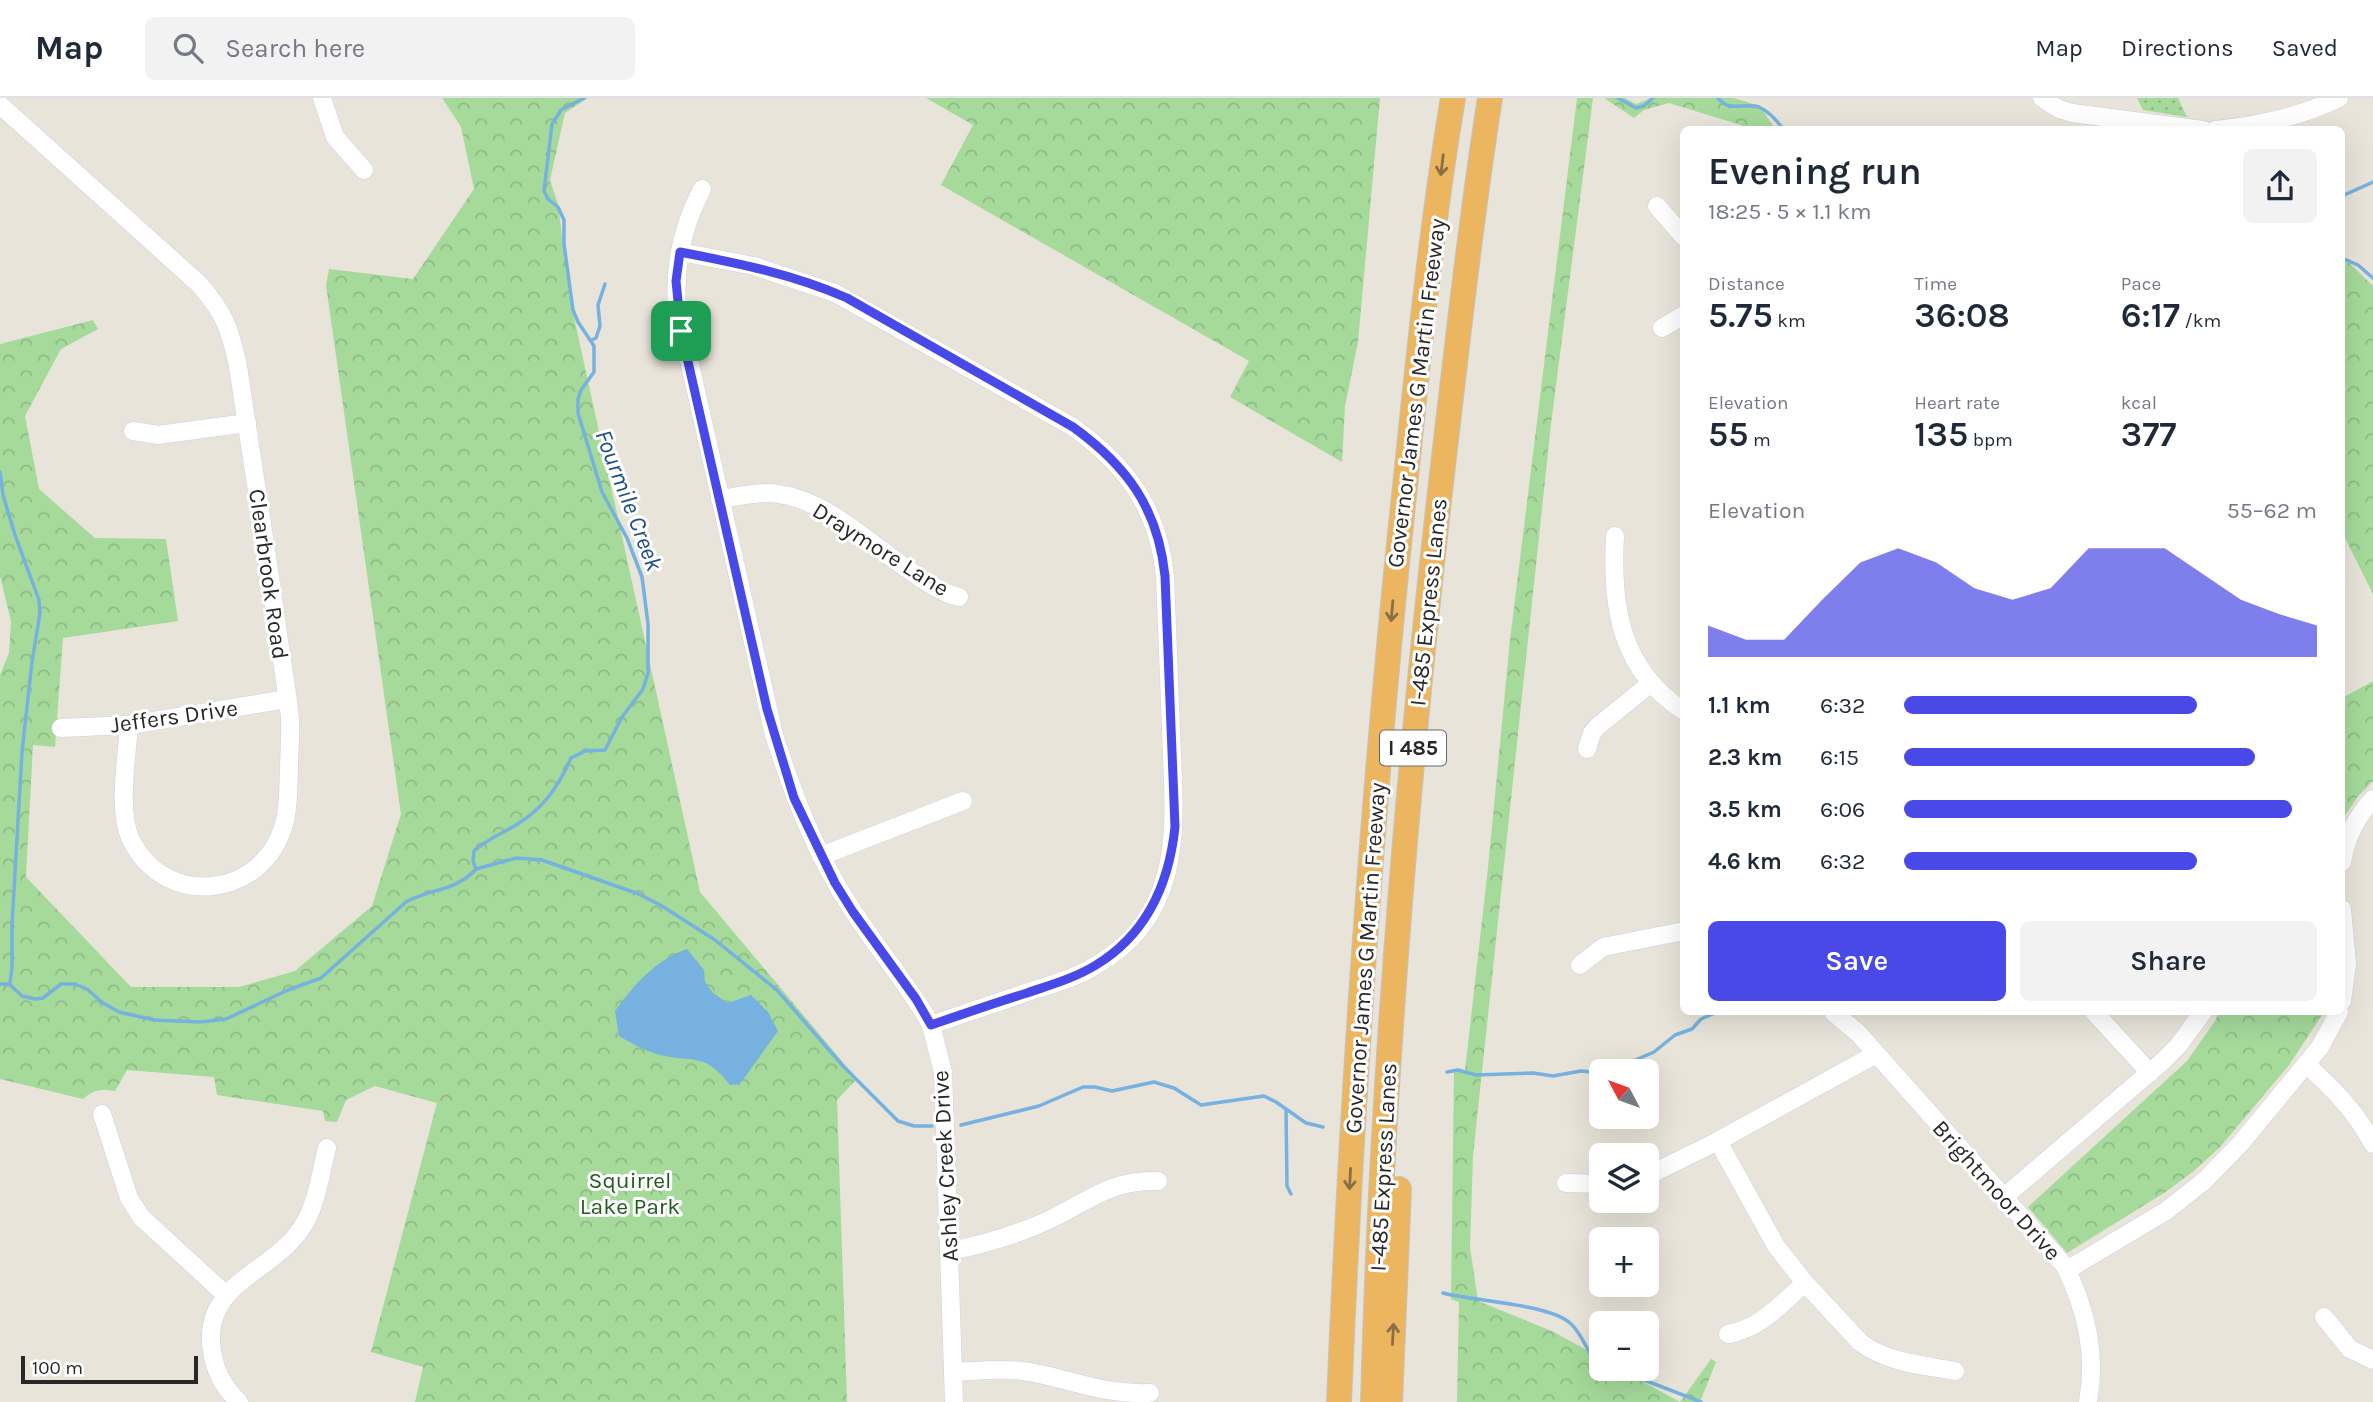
<!DOCTYPE html>
<html lang="en">
<head>
<meta charset="utf-8">
<style>
  :root { --surface:#fff; --page:#f2f2f3; --text:#1f2937; --muted:#747a83; --line:#e0e1e3; --accent:#4849e6 }
  body { margin:0; font-family:Karla,sans-serif; background:var(--page); color:var(--text); height:100vh; display:flex; flex-direction:column; font-size:26px; white-space:nowrap }
  * { box-sizing:border-box; margin:0 }
  p { font-size:23px; color:var(--muted) }
  .icon { flex:none; width:38px; height:38px; fill:none; stroke:currentColor; stroke-width:2; stroke-linecap:round; stroke-linejoin:round }
  .map { position:relative; flex:1; overflow:hidden }
  .drawer { position:absolute; left:1680px; top:28px; width:665px; height:889px; display:flex; flex-direction:column; background:var(--surface); border-radius:10px; box-shadow:0 7px 28px #0002 }
  .drawer>* { flex:none }
  .needle { width:46px; rotate:311deg }
  .controls { position:absolute; left:1589px; top:961px; display:grid; gap:14px }
  .controls a { display:grid; place-items:center; width:70px; height:70px; border-radius:10px; background:var(--surface); box-shadow:0 7px 28px #0002; font-size:35px }
  .scale { position:absolute; left:21px; bottom:18px; width:177px; box-sizing:border-box; padding-left:7px; border:4px solid #272727; border-top:0; font-size:19px; line-height:24px; white-space:nowrap; color:#272727; -webkit-text-stroke:5px #fff; paint-order:stroke }
  .pin { position:absolute; display:grid; place-items:center; width:60px; height:60px; color:#fff; margin:-30px; border-radius:14px; box-shadow:0 4px 10px #0006 }
  .round { display:grid; place-items:center; flex:none; width:74px; height:74px; border-radius:10px; background:var(--page) }
  .headline { display:flex; align-items:center; justify-content:space-between; height:119px; padding:0 28px }
  h1 { font-size:38px; font-weight:600; line-height:52px }
  .metrics { display:grid; grid-template-columns:repeat(3,1fr); gap:10px; height:119px; padding:7px 28px }
  .metrics div { display:grid; align-content:center }
  .metrics b { font-size:35px; font-weight:600 }
  .metrics small { font-size:19px; font-weight:400 }
  .metrics p { font-size:19px }
  .chart { height:196px; padding:14px 28px }
  .chart p { display:flex; justify-content:space-between }
  .chart svg { width:100%; height:126px; margin-top:7px; fill:var(--accent); opacity:.7 }
  .action { display:flex; gap:14px; margin-top:auto; padding:14px 28px }
  .action a { flex:1; height:80px; border-radius:10px; background:var(--accent); color:#fff; font-size:28px; font-weight:600; line-height:80px; text-align:center }
  .action a+a { background:var(--page); color:var(--text) }
  ul { padding:0 28px; list-style:none; font-size:23px }
  li { display:grid; grid-template-columns:112px 84px 1fr; align-items:center; height:52px }
  li i { height:18px; border-radius:9px; background:var(--accent) }
  header { display:flex; align-items:center; gap:42px; box-sizing:border-box; height:98px; padding:0 35px; background:var(--surface); border-bottom:2px solid var(--line) }
  header strong { font-size:33px }
  nav { display:flex; gap:38px; margin-inline-start:auto; font-size:24px }
  .search { width:490px; height:63px; background:var(--page); display:flex; align-items:center; gap:18px; box-sizing:border-box; padding:0 24px; border-radius:10px; color:var(--muted); font-size:26px }
  .map>svg:first-child { display:block }
  .grass { fill:url(#grass-dots) }
  .forest { fill:url(#forest-crowns) }
  .water { fill:#76b1e0 }
  .lines { fill:none; stroke-linecap:round; stroke-linejoin:round }
  .stream { stroke:#76b1e0; stroke-width:3.5 }
  .minor-casing { stroke:#cfcfde; stroke-width:19 }
  .highway-casing { stroke:#c3c3c3; stroke-width:26 }
  .minor { stroke:#fff; stroke-width:18 }
  .highway { stroke:#ecb660; stroke-width:24 }
  .oneway { stroke:#8a6e44 }
  .route-casing { stroke:#fff; stroke-width:14 }
  .route { stroke:#4849e6; stroke-width:9 }
  .labels { text-anchor:middle; stroke-width:6; stroke-linejoin:round; paint-order:stroke }
  .shield { fill:#fff; stroke:#686868; stroke-width:2 }
  .shield-label { font-size:21px; font-weight:bold; fill:#272727 }
  .street-label { font-size:23px; fill:#272727; stroke:#fff }
  .park-label { font-size:23px; fill:#215a20; stroke:#fff }
  .water-label { font-size:24px; font-style:italic; fill:#1a4e87; stroke:#fff }
</style>
</head>
<body>
<header>
<strong>Map</strong>
<div class="search"><svg class="icon" aria-label="search" viewBox="0 0 24 24"><circle cx="10" cy="10" r="6"/><path d="M15 15l6 6"/></svg>Search here</div>
<nav><a>Map</a><a>Directions</a><a>Saved</a></nav>
</header>
<div class="map">
<svg width="2373" height="1304" viewBox="0 0 2373 1304">
  <defs>
    <pattern id="grass-dots" width="8" height="8" patternUnits="userSpaceOnUse" patternTransform="scale(1.75)"><rect width="8" height="8" fill="#a5da9b"/><path d="M2 2h.1M6 6h.1" fill="none" stroke="#8ebb86" stroke-width="1.8" stroke-linecap="round"/></pattern>
    <pattern id="forest-crowns" width="20" height="18" patternUnits="userSpaceOnUse" patternTransform="scale(1.75)"><rect width="20" height="18" fill="#a5da9b"/><path d="M2 6a3 3 0 1 1 6 0M12 15a3 3 0 1 1 6 0" fill="none" stroke="#8ebb86"/></pattern>
  </defs>
  <rect width="100%" height="100%" fill="#e8e4d9"/>
  <polygon class="grass" points="2137,0 2178,0 2187,19 2143,12"/>
  <g class="forest">
    <path d="M442 0H588L565 15 550 82 558 106 570 201 700 794 857 981 837 1002 847 1304H415L423 1269 371 1254 437 1005 375 988 346 1002 337 1024 325 1023 323 1013 217 997 214 979 127 972 115 993C100 991 94 991 83 1001L0 981V577L9 555 11 523 0 478V246L93 222 98 231 61 251 25 318 39 391 95 440 166 441 178 523 63 540 55 649 33 647 26 779 131 889H239L295 873 372 808 401 716 326 187 329 171 413 181 474 91 461 29Z"/>
    <polygon points="926,0 1380,0 1358,244 1345,308 1342,364 1230,299 1249,263 941,87 973,27"/>
    <polygon points="1577,0 1593,0 1551,326 1473,1058 1470,1149 1478,1203 1554,1234 1601,1260 1601,1270 1620,1271 1680,1304 1711,1261 1716,1264 1700,1304 1457,1304 1459,1204 1451,1201 1454,973 1465,972 1488,770 1510,542"/>
    <polygon points="1604,0 1625,0 1636,6 1651,0 1734,0 1760,8 1775,31 1744,31 1741,27 1669,5 1644,12 1634,20"/>
    <polygon points="2342,158 2373,188 2373,496 2342,434"/>
    <polygon points="2373,583 2373,683 2358,698 2342,722 2342,600"/>
    <polygon points="2219,914 2324,914 2289,967 2221,1048 2194,1073 2164,1095 2067,1155 2028,1109 2187,963 2215,923"/>
  </g>
  <path class="water" d="M687 851 704 872 705 884 713 895 728 905 751 897 768 914 778 933 740 986 730 987C704 954 695 965 660 957 645 953 633 946 619 938L615 913C634 887 655 862 687 851Z"/>
  <g class="lines">
    <g class="stream">
      <polyline points="1618,0 1636,10 1644,8 1653,0"/>
      <path d="M1718 0C1729 15 1745 4 1759 9 1768 13 1778 24 1784 32"/>
      <polyline points="2342,98 2373,84"/>
      <polyline points="2342,160 2358,167 2373,180"/>
      <polyline points="592,242 596,240 600,228 598,207 605,186"/>
      <polyline points="0,374 3,397 15,437 39,502 40,515 32,564 22,654 12,827 12,869 10,885"/>
      <path d="M476 771 473 763 474 753C487 741 501 736 516 727 544 710 558 689 571 660L585 653 605 652 622 619 643 591 648 575V526L642 479 627 440 602 394 578 315V301L581 292 594 274V248L578 224 573 212 564 146V122L558 109 548 101 544 93 552 26 561 12 584 0"/>
      <polyline points="476,771 516,760 542,762 639,796 662,808 715,842 777,892 843,968 898,1023 914,1028 932,1028"/>
      <path d="M0 886H9L22 898 35 901 43 900 61 886H75L87 891 103 905 119 914 154 922 200 924 226 921 288 892 321 880 406 804C431 790 455 794 476 771"/>
      <polyline points="1610,973 1654,954 1675,937 1692,931 1701,921 1717,914"/>
      <polyline points="1447,974 1458,972 1476,977 1533,975 1553,978 1581,973 1601,975"/>
      <polyline points="1286,1012 1287,1088 1291,1096"/>
      <polyline points="961,1027 1039,1008 1083,989 1095,989 1112,993 1154,984 1174,990 1201,1007 1264,998 1276,1004 1306,1025 1323,1029"/>
      <path d="M1443 1195C1473 1203 1549 1206 1570 1225 1584 1237 1587 1257 1601 1270"/>
      <polyline points="1613,1270 1701,1304"/>
    </g>
    <defs>
      <g id="minor">
        <polyline points="322,0 335,39 364,72"/>
        <polyline points="2042,0 2059,11 2072,15 2203,32"/>
        <path d="M0 7 198 185C224 214 230 230 238 268 251 357 266 446 278 536 282 564 287 592 290 620 291 637 289 655 289 673 288 690 289 709 284 726 264 800 166 812 131 742 117 712 127 660 129 627"/>
        <path d="M2215 32C2259 28 2299 19 2339 0"/>
        <path d="M702 91C682 129 674 168 677 209L774 637C794 699 817 759 853 813 876 848 902 880 924 915L931 927 943 974 954 1304"/>
        <polyline points="1657,108 1684,139"/>
        <path d="M680 154 754 168 835 195 1073 329C1127 368 1158 410 1165 478 1167 529 1169 580 1171 632 1174 722 1188 815 1095 868 1075 880 1053 886 1031 893 998 904 964 916 931 927"/>
        <polyline points="1662,230 1684,217"/>
        <polyline points="133,333 158,337 247,325"/>
        <path d="M720 401C735 399 752 395 768 395 820 397 863 440 903 468 921 480 938 494 959 499"/>
        <path d="M1615 438C1611 508 1620 572 1684 613"/>
        <polyline points="61,630 129,627 287,601"/>
        <polyline points="1587,651 1592,635 1598,628 1650,586"/>
        <polyline points="821,758 963,703"/>
        <path d="M2342 764C2346 739 2356 719 2373 701"/>
        <polyline points="2342,811 2347,866 2342,903"/>
        <polyline points="1580,867 1603,849 1684,833"/>
        <path d="M1833 914 1858 935 2065 1168C2086 1212 2097 1255 2088 1304"/>
        <polyline points="2094,914 2150,975"/>
        <path d="M2306 966C2334 992 2355 1012 2373 1046"/>
        <polyline points="102,1016 129,1100 141,1119 226,1197"/>
        <path d="M1718 1043 1776 1148 1805 1185 1860 1244C1887 1265 1923 1267 1955 1273"/>
        <polyline points="1647,1078 1718,1043 1876,956"/>
        <polyline points="1566,1085 1601,1086"/>
        <polyline points="2004,1099 2163,963 2178,948 2203,914"/>
        <path d="M950 1153C986 1146 1020 1136 1053 1120 1093 1100 1111 1082 1158 1083"/>
        <polyline points="2067,1172 2166,1113 2204,1083 2241,1045 2320,949 2339,914"/>
        <polyline points="2324,1219 2350,1251 2373,1262"/>
        <path d="M1728 1236C1760 1231 1782 1205 1805 1185"/>
        <path d="M953 1274C976 1273 1000 1270 1023 1273 1070 1280 1100 1297 1150 1295"/>
        <path d="M239 1304C224 1290 215 1274 212 1253 201 1186 270 1176 301 1131 317 1108 320 1077 327 1050"/>
      </g>
      <g id="highway">
        <path d="M1339 1304C1352 995 1373 686 1406 379 1419 252 1432 125 1453 0"/>
        <path d="M1373 1304C1381 997 1406 690 1441 385 1456 257 1470 128 1490 0"/>
        <polyline points="1390,1304 1399,1091"/>
      </g>
    </defs>
    <use href="#minor" class="minor-casing"/>
    <use href="#highway" class="highway-casing"/>
    <use href="#minor" class="minor"/>
    <use href="#highway" class="highway"/>
  </g>
  <defs><path id="oneway-shaft" d="M-6 0H5M1.5-3L5.5 0L1.5 3" fill="none" stroke-width="1.6" stroke-linecap="round" stroke-linejoin="round" transform="scale(1.75)"/></defs>
  <g class="oneway">
    <use href="#oneway-shaft" transform="translate(1442 67) rotate(97)"/>
    <use href="#oneway-shaft" transform="translate(1392 513) rotate(95)"/>
    <use href="#oneway-shaft" transform="translate(1350 1081) rotate(93)"/>
    <use href="#oneway-shaft" transform="translate(1393 1236) rotate(-87)"/>
  </g>
  <g class="lines">
    <defs>
      <path id="route" d="M680 154C737 165 793 176 847 200L1073 329C1127 368 1158 410 1165 478L1175 729C1169 786 1147 836 1096 867 1075 880 1050 887 1027 895 995 905 963 916 931 927L916 901 853 814 835 785 794 700 767 611 681 233 676 183Z"/>
    </defs>
    <use href="#route" class="route-casing"/>
    <use href="#route" class="route"/>
  </g>
  <g class="labels">
    <rect class="shield" x="1380" y="632.5" width="66" height="35" rx="5"/>
    <g class="shield-label">
      <text x="1413" y="657">I 485</text>
    </g>
    <g class="street-label">
      <text transform="translate(1416 295) rotate(-83)" y="8">Governor James G Martin Freeway</text>
      <text transform="translate(881 451) rotate(32)" y="8">Draymore Lane</text>
      <text transform="translate(269 476) rotate(82)" y="8">Clearbrook Road</text>
      <text transform="translate(1428 504) rotate(-84)" y="8">I-485 Express Lanes</text>
      <text transform="translate(174 618) rotate(-8)" y="8">Jeffers Drive</text>
      <text transform="translate(1365 860) rotate(-86)" y="8">Governor James G Martin Freeway</text>
      <text transform="translate(945 1068) rotate(-93)" y="8">Ashley Creek Drive</text>
      <text transform="translate(1383 1069) rotate(-87)" y="8">I-485 Express Lanes</text>
      <text transform="translate(1997 1092) rotate(48)" y="8">Brightmoor Drive</text>
    </g>
    <g class="park-label">
      <text x="630" y="1090">Squirrel<tspan x="630" dy="26">Lake Park</tspan></text>
    </g>
    <g class="water-label">
      <text transform="translate(629 402) rotate(69)" y="8">Fourmile Creek</text>
    </g>
  </g>
</svg>
<div class="controls">
<a><svg class="needle" viewBox="-14 -14 28 28"><path d="M0-13l5 13h-10z" fill="#e53935"/><path d="M0 13l5-13h-10z" fill="#747a83"/></svg></a>
<a><svg class="icon" aria-label="layers" viewBox="0 0 24 24"><path d="M12 4l9 5-9 5-9-5zM3 14l9 5 9-5"/></svg></a>
<a>+</a>
<a>−</a>
</div>
<div class="scale">100 m</div>
<div class="pin" style="left:681px;top:233px;background:#1e9e55"><svg class="icon" aria-label="arrive" viewBox="0 0 24 24"><path d="M6 21V4h12l-3 4 3 4H6"/></svg></div>
<section class="drawer">
<div class="headline"><div><h1>Evening run</h1><p>18:25 · 5 × 1.1 km</p></div><a class="round"><svg class="icon" aria-label="share" viewBox="0 0 24 24"><path d="M12 15V3M7 8l5-5 5 5M5 13v7h14v-7"/></svg></a></div>
<div class="metrics">
<div><p>Distance</p><b>5.75<small> km</small></b></div>
<div><p>Time</p><b>36:08</b></div>
<div><p>Pace</p><b>6:17<small> /km</small></b></div>
</div>
<div class="metrics">
<div><p>Elevation</p><b>55<small> m</small></b></div>
<div><p>Heart rate</p><b>135<small> bpm</small></b></div>
<div><p>kcal</p><b>377</b></div>
</div>
<div class="chart"><p><span>Elevation</span>55–62 m</p>
<svg viewBox="0 0 160 44" preserveAspectRatio="none"><path d="M0 44V33L10 38L20 38L30 24L40 11L50 6L60 11L70 20L80 24L90 20L100 6L110 6L120 6L130 15L140 24L150 29L160 33V44z"/></svg>
</div>
<ul>
<li><b>1.1 km</b>6:32<i style="width:71%"></i></li>
<li><b>2.3 km</b>6:15<i style="width:85%"></i></li>
<li><b>3.5 km</b>6:06<i style="width:94%"></i></li>
<li><b>4.6 km</b>6:32<i style="width:71%"></i></li>
</ul>
<div class="action"><a>Save</a><a>Share</a></div>
</section>
</div>
</body>
</html>
